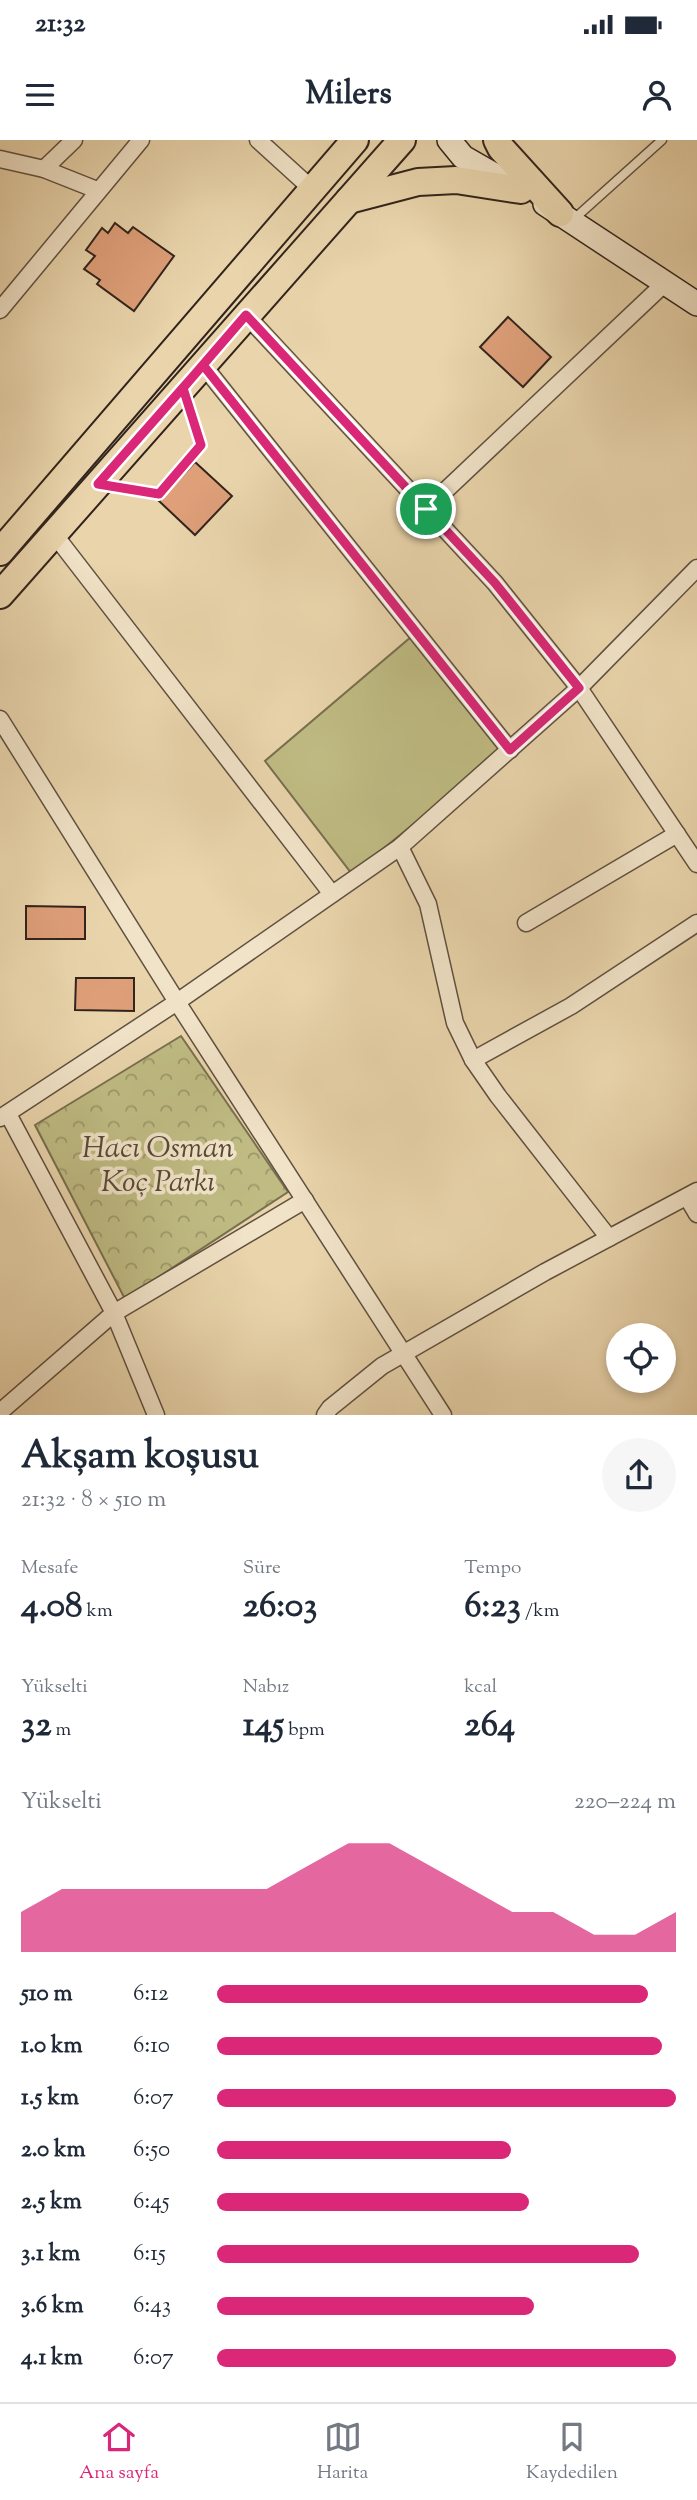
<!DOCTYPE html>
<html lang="tr">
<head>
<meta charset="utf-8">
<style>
  :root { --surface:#fff; --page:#f6f6f7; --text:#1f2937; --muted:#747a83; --line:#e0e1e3; --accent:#db2777 }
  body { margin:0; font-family:"Sorts Mill Goudy",serif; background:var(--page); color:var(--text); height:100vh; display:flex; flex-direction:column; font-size:26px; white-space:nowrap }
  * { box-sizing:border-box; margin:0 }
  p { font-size:23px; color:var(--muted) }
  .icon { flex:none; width:38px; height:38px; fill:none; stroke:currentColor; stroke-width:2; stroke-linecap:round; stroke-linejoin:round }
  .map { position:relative; height:1275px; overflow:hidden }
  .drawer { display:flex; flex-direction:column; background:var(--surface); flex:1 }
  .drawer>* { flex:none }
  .fabs { position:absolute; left:606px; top:1183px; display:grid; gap:14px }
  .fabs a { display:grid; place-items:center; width:70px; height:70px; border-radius:50%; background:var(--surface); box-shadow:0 4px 10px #0003; font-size:35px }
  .pin { position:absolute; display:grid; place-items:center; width:60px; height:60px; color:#fff; margin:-30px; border:4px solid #fff; border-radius:50%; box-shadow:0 2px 7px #0007 }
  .round { display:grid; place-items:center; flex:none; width:74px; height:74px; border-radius:37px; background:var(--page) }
  .overview { display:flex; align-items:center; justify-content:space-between; height:119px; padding:0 21px }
  h1 { font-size:38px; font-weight:800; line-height:52px }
  .stats { display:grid; grid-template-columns:repeat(3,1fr); gap:10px; height:119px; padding:7px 21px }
  .stats div { display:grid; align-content:center }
  .stats b { font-size:35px; font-weight:800 }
  .stats small { font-size:19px; font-weight:400 }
  .stats p { font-size:19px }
  .chart { height:196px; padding:14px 21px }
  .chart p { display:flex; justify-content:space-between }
  .chart svg { width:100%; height:126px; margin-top:7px; fill:var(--accent); opacity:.7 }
  ul { padding:0 21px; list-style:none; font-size:23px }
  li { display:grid; grid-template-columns:112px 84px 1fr; align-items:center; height:52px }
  li i { height:18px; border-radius:9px; background:var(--accent) }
  .status { display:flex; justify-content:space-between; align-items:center; height:49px; padding:0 35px; background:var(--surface); direction:ltr }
  .status svg { height:19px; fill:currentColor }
  header { display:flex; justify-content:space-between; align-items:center; height:91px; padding:0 21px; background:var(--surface); font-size:32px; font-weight:800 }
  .tab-bar { display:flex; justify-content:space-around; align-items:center; height:98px; border-top:2px solid var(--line); background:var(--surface); font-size:19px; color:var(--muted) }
  .tab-bar a { display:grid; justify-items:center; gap:4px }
  .tab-bar .on { color:var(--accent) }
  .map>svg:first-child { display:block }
  .forest { fill:url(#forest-crowns); stroke:#787050; stroke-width:2 }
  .pitch { fill:#bfbb83; stroke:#787050; stroke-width:2 }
  .building { fill:#de9f79; stroke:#32241c; stroke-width:2 }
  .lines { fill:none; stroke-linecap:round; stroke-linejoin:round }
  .lane-casing { stroke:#605040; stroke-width:11 }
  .street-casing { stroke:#605040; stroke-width:19 }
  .secondary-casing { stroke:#32241c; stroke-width:26 }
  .primary-casing { stroke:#32241c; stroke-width:30 }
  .lane { stroke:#f1e3c8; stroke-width:8 }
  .street { stroke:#f1e3c8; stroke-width:16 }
  .secondary { stroke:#f1e3c8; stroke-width:23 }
  .primary { stroke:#e9d4ab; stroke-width:26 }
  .route-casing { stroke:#fff; stroke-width:14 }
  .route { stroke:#db2777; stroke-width:9 }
  .labels { text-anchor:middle; stroke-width:7; stroke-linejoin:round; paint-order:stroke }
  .park-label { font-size:30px; font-style:italic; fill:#554a36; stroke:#f1e3c8 }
</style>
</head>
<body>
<div class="status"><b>21:32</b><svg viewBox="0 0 49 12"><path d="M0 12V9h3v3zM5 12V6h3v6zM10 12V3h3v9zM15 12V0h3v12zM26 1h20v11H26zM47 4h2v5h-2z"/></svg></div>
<header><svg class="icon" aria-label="menu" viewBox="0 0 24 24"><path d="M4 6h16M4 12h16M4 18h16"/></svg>Milers<svg class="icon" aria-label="person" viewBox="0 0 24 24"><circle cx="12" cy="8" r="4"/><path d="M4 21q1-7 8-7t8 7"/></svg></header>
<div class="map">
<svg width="697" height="1275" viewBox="0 0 697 1275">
  <defs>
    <pattern id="forest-crowns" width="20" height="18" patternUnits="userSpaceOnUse" patternTransform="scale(1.75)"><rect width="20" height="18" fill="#bfbb83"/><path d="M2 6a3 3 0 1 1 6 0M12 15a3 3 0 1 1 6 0" fill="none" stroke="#9c986a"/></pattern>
  </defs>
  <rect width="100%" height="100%" fill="#e9d4ab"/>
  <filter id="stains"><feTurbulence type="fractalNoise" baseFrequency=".00286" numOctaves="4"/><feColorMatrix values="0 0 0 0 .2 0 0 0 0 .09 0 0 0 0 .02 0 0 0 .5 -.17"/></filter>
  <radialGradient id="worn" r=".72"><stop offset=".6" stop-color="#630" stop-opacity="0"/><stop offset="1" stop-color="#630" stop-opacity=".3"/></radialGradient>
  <polygon class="forest" points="181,896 288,1052 125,1159 35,985"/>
  <polygon class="pitch" points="411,497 506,609 352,734 265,621"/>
  <g class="building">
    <polygon points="115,83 128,93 133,87 174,116 134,171 97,144 100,140 84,129 95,116 86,110 102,88 108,93"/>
    <polygon points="508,177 551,217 523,247 480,207"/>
    <polygon points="195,322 232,356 195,395 159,361"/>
    <polygon points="26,766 85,767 85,799 26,799"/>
    <polygon points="76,838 134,838 134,871 75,870"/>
  </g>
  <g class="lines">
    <defs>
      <g id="lane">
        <polyline points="574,79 662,0"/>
        <polyline points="105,345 159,354 201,305 185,254"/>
      </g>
      <g id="street">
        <polyline points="258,0 313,50"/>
        <polyline points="0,19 44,29 97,50"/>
        <polyline points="44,29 74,0"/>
        <polyline points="0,170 141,0"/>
        <polyline points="246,175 495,443 579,548 697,724"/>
        <polyline points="203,225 510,610"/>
        <polyline points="426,369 665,143"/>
        <polyline points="54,394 332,754"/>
        <polyline points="0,579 177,862 443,1275"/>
        <polyline points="400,707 428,764 455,883 473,920 498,956 609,1098"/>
        <polyline points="526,783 677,694"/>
        <polyline points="473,920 571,866 697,783"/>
        <polyline points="8,974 114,1173 156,1275"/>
        <polyline points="0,978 177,862 400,707 579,548 697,428"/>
        <polyline points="687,1057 697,1074"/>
        <polyline points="0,1272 114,1173 305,1060"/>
        <polyline points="325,1275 330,1268 382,1226 545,1132 697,1051"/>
      </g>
      <g id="secondary">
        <polyline points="449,0 463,17 515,47"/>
        <polyline points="545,64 697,164"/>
      </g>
      <g id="primary">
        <polyline points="497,0 501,8 560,73"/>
        <polyline points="349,60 418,42 456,40 521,50"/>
        <polyline points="0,412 355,0"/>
        <polyline points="0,455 402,0"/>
      </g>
    </defs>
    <use href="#lane" class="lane-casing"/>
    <use href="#street" class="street-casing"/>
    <use href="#secondary" class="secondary-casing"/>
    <use href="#primary" class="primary-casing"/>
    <use href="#lane" class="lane"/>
    <use href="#street" class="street"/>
    <use href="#secondary" class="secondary"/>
    <use href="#primary" class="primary"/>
  </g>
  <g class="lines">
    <defs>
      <polyline id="route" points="426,369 246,175 183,248 201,305 159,354 98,344 203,225 510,610 579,548 495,443 426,369"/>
    </defs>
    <use href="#route" class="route-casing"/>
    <use href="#route" class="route"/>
  </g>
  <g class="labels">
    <g class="park-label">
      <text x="158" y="1017">Hacı Osman<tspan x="158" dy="34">Koç Parkı</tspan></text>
    </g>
  </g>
  <rect width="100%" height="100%" filter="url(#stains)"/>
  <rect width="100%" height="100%" fill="url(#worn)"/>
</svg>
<div class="fabs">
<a><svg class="icon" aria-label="locate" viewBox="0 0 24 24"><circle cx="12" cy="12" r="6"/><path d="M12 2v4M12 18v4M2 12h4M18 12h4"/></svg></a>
</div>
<div class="pin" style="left:426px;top:369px;background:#1e9e55"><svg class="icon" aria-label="arrive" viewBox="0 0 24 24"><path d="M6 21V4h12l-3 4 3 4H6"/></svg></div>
</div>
<section class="drawer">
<div class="overview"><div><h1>Akşam koşusu</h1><p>21:32 · 8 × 510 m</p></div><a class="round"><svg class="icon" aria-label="share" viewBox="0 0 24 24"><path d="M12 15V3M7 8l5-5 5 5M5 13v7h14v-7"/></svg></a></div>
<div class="stats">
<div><p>Mesafe</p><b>4.08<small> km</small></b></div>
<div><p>Süre</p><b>26:03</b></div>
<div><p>Tempo</p><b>6:23<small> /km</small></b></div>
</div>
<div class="stats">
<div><p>Yükselti</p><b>32<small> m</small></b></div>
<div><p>Nabız</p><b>145<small> bpm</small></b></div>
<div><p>kcal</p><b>264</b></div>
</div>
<div class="chart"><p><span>Yükselti</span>220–224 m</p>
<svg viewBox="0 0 160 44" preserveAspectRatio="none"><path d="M0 44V30L10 22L20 22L30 22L40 22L50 22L60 22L70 14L80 6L90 6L100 14L110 22L120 30L130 30L140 38L150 38L160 30V44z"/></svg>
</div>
<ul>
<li><b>510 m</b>6:12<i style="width:94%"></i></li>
<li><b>1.0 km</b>6:10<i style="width:97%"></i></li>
<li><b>1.5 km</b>6:07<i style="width:100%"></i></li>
<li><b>2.0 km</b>6:50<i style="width:64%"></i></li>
<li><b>2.5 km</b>6:45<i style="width:68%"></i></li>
<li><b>3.1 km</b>6:15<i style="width:92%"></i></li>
<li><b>3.6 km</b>6:43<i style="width:69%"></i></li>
<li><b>4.1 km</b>6:07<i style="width:100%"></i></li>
</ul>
</section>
<nav class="tab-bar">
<a class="on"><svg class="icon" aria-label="home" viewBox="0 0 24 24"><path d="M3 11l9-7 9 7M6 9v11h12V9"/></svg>Ana sayfa</a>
<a><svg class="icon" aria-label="map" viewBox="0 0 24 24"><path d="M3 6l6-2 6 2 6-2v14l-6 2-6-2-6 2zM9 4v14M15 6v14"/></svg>Harita</a>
<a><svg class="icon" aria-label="saved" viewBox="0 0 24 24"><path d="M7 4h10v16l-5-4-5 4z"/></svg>Kaydedilen</a>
</nav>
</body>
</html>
